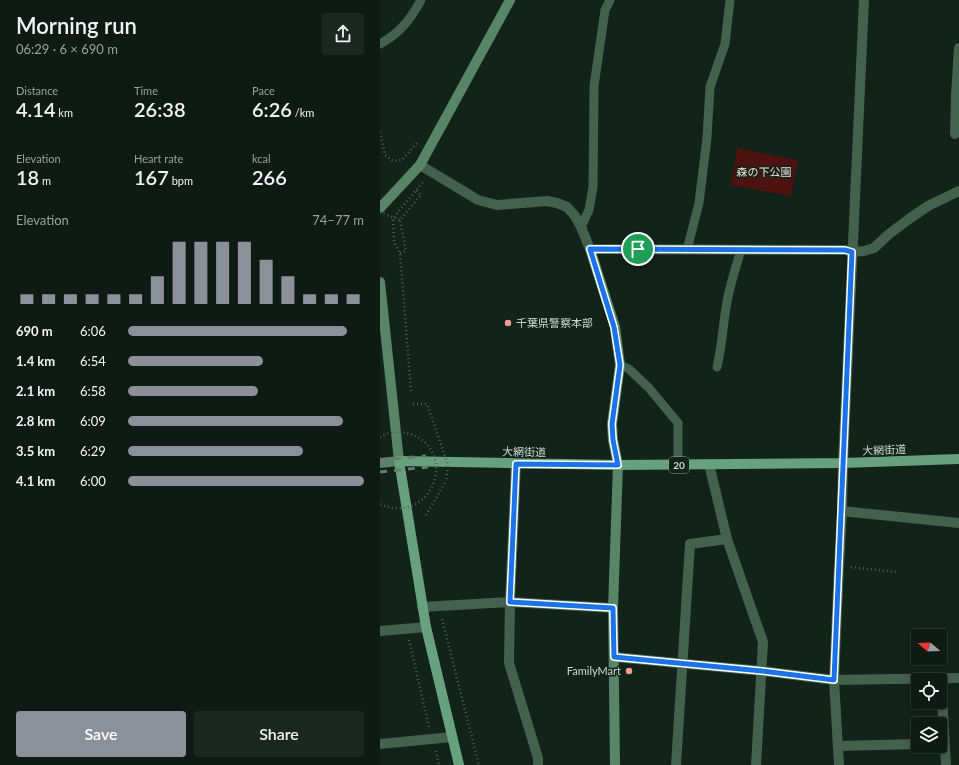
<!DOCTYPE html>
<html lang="en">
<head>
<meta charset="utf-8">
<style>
  :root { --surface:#0e1a13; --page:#1c2721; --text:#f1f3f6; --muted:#9ba1a0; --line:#2e3833; --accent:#8c9099 }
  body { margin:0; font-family:Lato,"Noto Sans JP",sans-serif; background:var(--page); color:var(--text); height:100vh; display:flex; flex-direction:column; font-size:15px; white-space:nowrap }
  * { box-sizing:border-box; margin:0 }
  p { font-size:13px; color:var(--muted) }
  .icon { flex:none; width:22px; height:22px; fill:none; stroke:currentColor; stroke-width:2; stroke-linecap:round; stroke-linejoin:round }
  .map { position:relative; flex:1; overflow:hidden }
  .drawer { display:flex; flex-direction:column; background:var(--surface); width:380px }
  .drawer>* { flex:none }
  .needle { width:26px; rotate:289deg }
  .controls { position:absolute; left:531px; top:629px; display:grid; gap:8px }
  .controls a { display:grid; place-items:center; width:36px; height:36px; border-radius:4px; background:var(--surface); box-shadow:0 2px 6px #0003,0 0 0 1px var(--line); font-size:20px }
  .pin { position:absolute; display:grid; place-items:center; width:34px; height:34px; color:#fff; margin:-17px; border:2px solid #fff; border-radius:50%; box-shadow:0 1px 4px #0007 }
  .round { display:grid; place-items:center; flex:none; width:42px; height:42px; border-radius:4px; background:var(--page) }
  .headline { display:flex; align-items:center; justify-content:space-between; height:68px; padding:0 16px }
  h1 { font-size:22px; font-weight:600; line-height:30px }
  .stats { display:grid; grid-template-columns:repeat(3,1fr); gap:6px; height:68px; padding:4px 16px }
  .stats div { display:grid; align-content:center }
  .stats b { font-size:20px; font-weight:600 }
  .stats small { font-size:11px; font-weight:400 }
  .stats p { font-size:11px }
  .chart { height:112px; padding:8px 16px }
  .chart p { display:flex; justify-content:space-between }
  .chart svg { width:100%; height:72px; margin-top:4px; stroke:var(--accent); stroke-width:6 }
  .button { display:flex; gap:8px; margin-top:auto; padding:8px 16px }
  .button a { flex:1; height:46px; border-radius:4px; background:var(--accent); color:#fff; font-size:16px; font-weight:600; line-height:46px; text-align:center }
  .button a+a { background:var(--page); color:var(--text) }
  ul { padding:0 16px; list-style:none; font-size:13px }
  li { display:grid; grid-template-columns:64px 48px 1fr; align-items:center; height:30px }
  li i { height:10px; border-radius:5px; background:var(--accent) }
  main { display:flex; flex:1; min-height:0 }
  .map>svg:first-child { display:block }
  .green { fill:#4d1310 }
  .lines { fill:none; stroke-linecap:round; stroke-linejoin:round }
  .path { stroke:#516057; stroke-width:2.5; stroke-dasharray:1 3; stroke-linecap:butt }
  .lane { stroke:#44604e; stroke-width:9 }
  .street { stroke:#44604e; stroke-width:10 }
  .secondary { stroke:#588568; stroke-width:10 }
  .primary { stroke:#67a17d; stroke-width:10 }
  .rail { stroke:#6c7a71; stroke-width:3; stroke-dasharray:7 7; stroke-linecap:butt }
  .path-bridge { stroke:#516057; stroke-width:2.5; stroke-dasharray:1 3; stroke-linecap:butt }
  .route-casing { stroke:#fff; stroke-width:8 }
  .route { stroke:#1a73e8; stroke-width:5 }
  .poi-dot { fill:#f59c92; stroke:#122319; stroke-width:1.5 }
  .labels { text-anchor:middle; stroke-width:3; stroke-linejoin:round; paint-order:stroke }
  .shield { fill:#122319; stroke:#96a29a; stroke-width:1 }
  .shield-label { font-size:10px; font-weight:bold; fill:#cfd9d2 }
  .park-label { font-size:11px; fill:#f2dbd8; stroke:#122319 }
  .poi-label { font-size:11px; fill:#cfd9d2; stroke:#122319; text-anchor:start }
  .street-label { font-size:11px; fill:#cfd9d2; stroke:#122319 }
</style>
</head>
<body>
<main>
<section class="drawer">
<div class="headline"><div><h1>Morning run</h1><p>06:29 · 6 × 690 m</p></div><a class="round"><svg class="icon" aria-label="share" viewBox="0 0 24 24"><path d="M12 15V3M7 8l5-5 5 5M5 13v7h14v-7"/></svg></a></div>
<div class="stats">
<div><p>Distance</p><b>4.14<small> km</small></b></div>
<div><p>Time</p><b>26:38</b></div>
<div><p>Pace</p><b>6:26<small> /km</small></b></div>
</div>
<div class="stats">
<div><p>Elevation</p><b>18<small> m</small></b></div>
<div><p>Heart rate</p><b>167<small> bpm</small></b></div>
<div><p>kcal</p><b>266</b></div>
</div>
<div class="chart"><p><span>Elevation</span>74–77 m</p>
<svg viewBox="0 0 160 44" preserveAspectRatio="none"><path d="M5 44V38M15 44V38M25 44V38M35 44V38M45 44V38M55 44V38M65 44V27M75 44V6M85 44V6M95 44V6M105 44V6M115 44V17M125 44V27M135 44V38M145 44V38M155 44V38"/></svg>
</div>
<ul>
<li><b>690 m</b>6:06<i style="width:93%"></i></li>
<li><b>1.4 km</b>6:54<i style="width:57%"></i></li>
<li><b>2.1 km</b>6:58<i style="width:55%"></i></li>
<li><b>2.8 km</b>6:09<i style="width:91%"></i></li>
<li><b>3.5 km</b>6:29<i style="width:74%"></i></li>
<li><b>4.1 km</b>6:00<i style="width:100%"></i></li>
</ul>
<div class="button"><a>Save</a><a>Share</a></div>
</section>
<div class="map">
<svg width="579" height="765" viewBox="0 0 579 765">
  <rect width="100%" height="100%" fill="#122319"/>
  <polygon class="green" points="357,148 418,160 411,196 351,185"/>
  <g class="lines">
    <g class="path">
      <polyline points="0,132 5,155 13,161 22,160 37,143"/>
      <polyline points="20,253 26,251 20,220 41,195 36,190"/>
      <polyline points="31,391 20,253 14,242 13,220 18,212 43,182"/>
      <polyline points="33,404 47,404 63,450"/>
      <polyline points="46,515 66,481"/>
      <polyline points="471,567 517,572"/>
      <polyline points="62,619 99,765"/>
      <polyline points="29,640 49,727"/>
      <polyline points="56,751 59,765"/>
    </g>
    <g class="lane">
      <path d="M0 44C20 33 30 20 41 0"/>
      <polyline points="201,227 209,210 213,187 214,86 225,10 230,0"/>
      <polyline points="307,250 319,203 327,138 330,87 345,44 350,0"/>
      <polyline points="240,365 249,369 269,388 298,423 298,465"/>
      <path d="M337 367C342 346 343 324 347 302 350 284 356 267 361 250"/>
    </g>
    <g class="street">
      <polyline points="575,134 576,95 579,48"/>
      <polyline points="40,165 98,200 117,205 167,201 177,203 187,207 195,216 201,227 210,249 465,250 472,252 484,251 494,248 509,234 529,219 548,206 579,191"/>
      <polyline points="136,463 130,602 129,663 158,758 158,765"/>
      <polyline points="329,464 347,539 383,642 376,765"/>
      <polyline points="462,511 579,523"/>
      <polyline points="42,607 130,602 233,608"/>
      <polyline points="0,631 46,627"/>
      <polyline points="234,657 382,671 454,680 579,678"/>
      <polyline points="561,678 566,765"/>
      <polyline points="0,744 72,737"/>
      <polyline points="458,746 538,744"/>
      <polyline points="296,765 310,544 347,539"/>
      <polyline points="459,765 454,680 459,566 462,511 463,463 484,0"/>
    </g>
    <g class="secondary">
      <polyline points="0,208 40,165 130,0"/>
      <polyline points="210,249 235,327 240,365 232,424 233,440 238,465 233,608 235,765"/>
      <polyline points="0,282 19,461 0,463"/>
    </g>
    <polyline class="primary" points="79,765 46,627 19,461 238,465 463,463 579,459"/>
    <g class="rail">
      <polyline points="0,460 46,456"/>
      <polyline points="0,472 48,467"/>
    </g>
    <g class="path-bridge">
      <polyline points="0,212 20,220"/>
      <path d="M0 437C8 432 21 431 30 434 80 451 52 527 0 504"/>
      <polyline points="63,451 68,465 66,481"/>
    </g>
  </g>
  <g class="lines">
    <defs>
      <polygon id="route" points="210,249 465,250 472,252 454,680 382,671 234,657 233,608 130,602 136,464 238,465 233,440 232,424 240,365 234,327"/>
    </defs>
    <use href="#route" class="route-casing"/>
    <use href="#route" class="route"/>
  </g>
  <g class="poi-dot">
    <circle cx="128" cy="323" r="4"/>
    <circle cx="249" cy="671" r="4"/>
  </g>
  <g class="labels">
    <rect class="shield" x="289" y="457" width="20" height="16" rx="3"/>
    <g class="shield-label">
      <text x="299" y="469">20</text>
    </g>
    <g class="park-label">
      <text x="384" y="176">森の下公園</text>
    </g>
    <g class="poi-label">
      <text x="136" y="327">千葉県警察本部</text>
      <text x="241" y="675" text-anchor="end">FamilyMart</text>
    </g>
    <g class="street-label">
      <text transform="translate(504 450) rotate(-2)" y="4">大網街道</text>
      <text transform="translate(144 452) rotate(1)" y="4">大網街道</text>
    </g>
  </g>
</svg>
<div class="controls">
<a><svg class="needle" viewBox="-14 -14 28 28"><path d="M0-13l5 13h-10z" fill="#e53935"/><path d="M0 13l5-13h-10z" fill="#9ba1a0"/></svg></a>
<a><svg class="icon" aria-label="locate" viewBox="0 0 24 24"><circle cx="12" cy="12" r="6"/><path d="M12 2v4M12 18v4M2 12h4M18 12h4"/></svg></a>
<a><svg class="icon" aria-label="layers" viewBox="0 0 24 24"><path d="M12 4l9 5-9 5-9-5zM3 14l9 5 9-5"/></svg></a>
</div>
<div class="pin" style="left:258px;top:249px;background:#1e9e55"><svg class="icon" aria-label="arrive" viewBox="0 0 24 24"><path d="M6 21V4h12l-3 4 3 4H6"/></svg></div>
</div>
</main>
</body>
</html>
